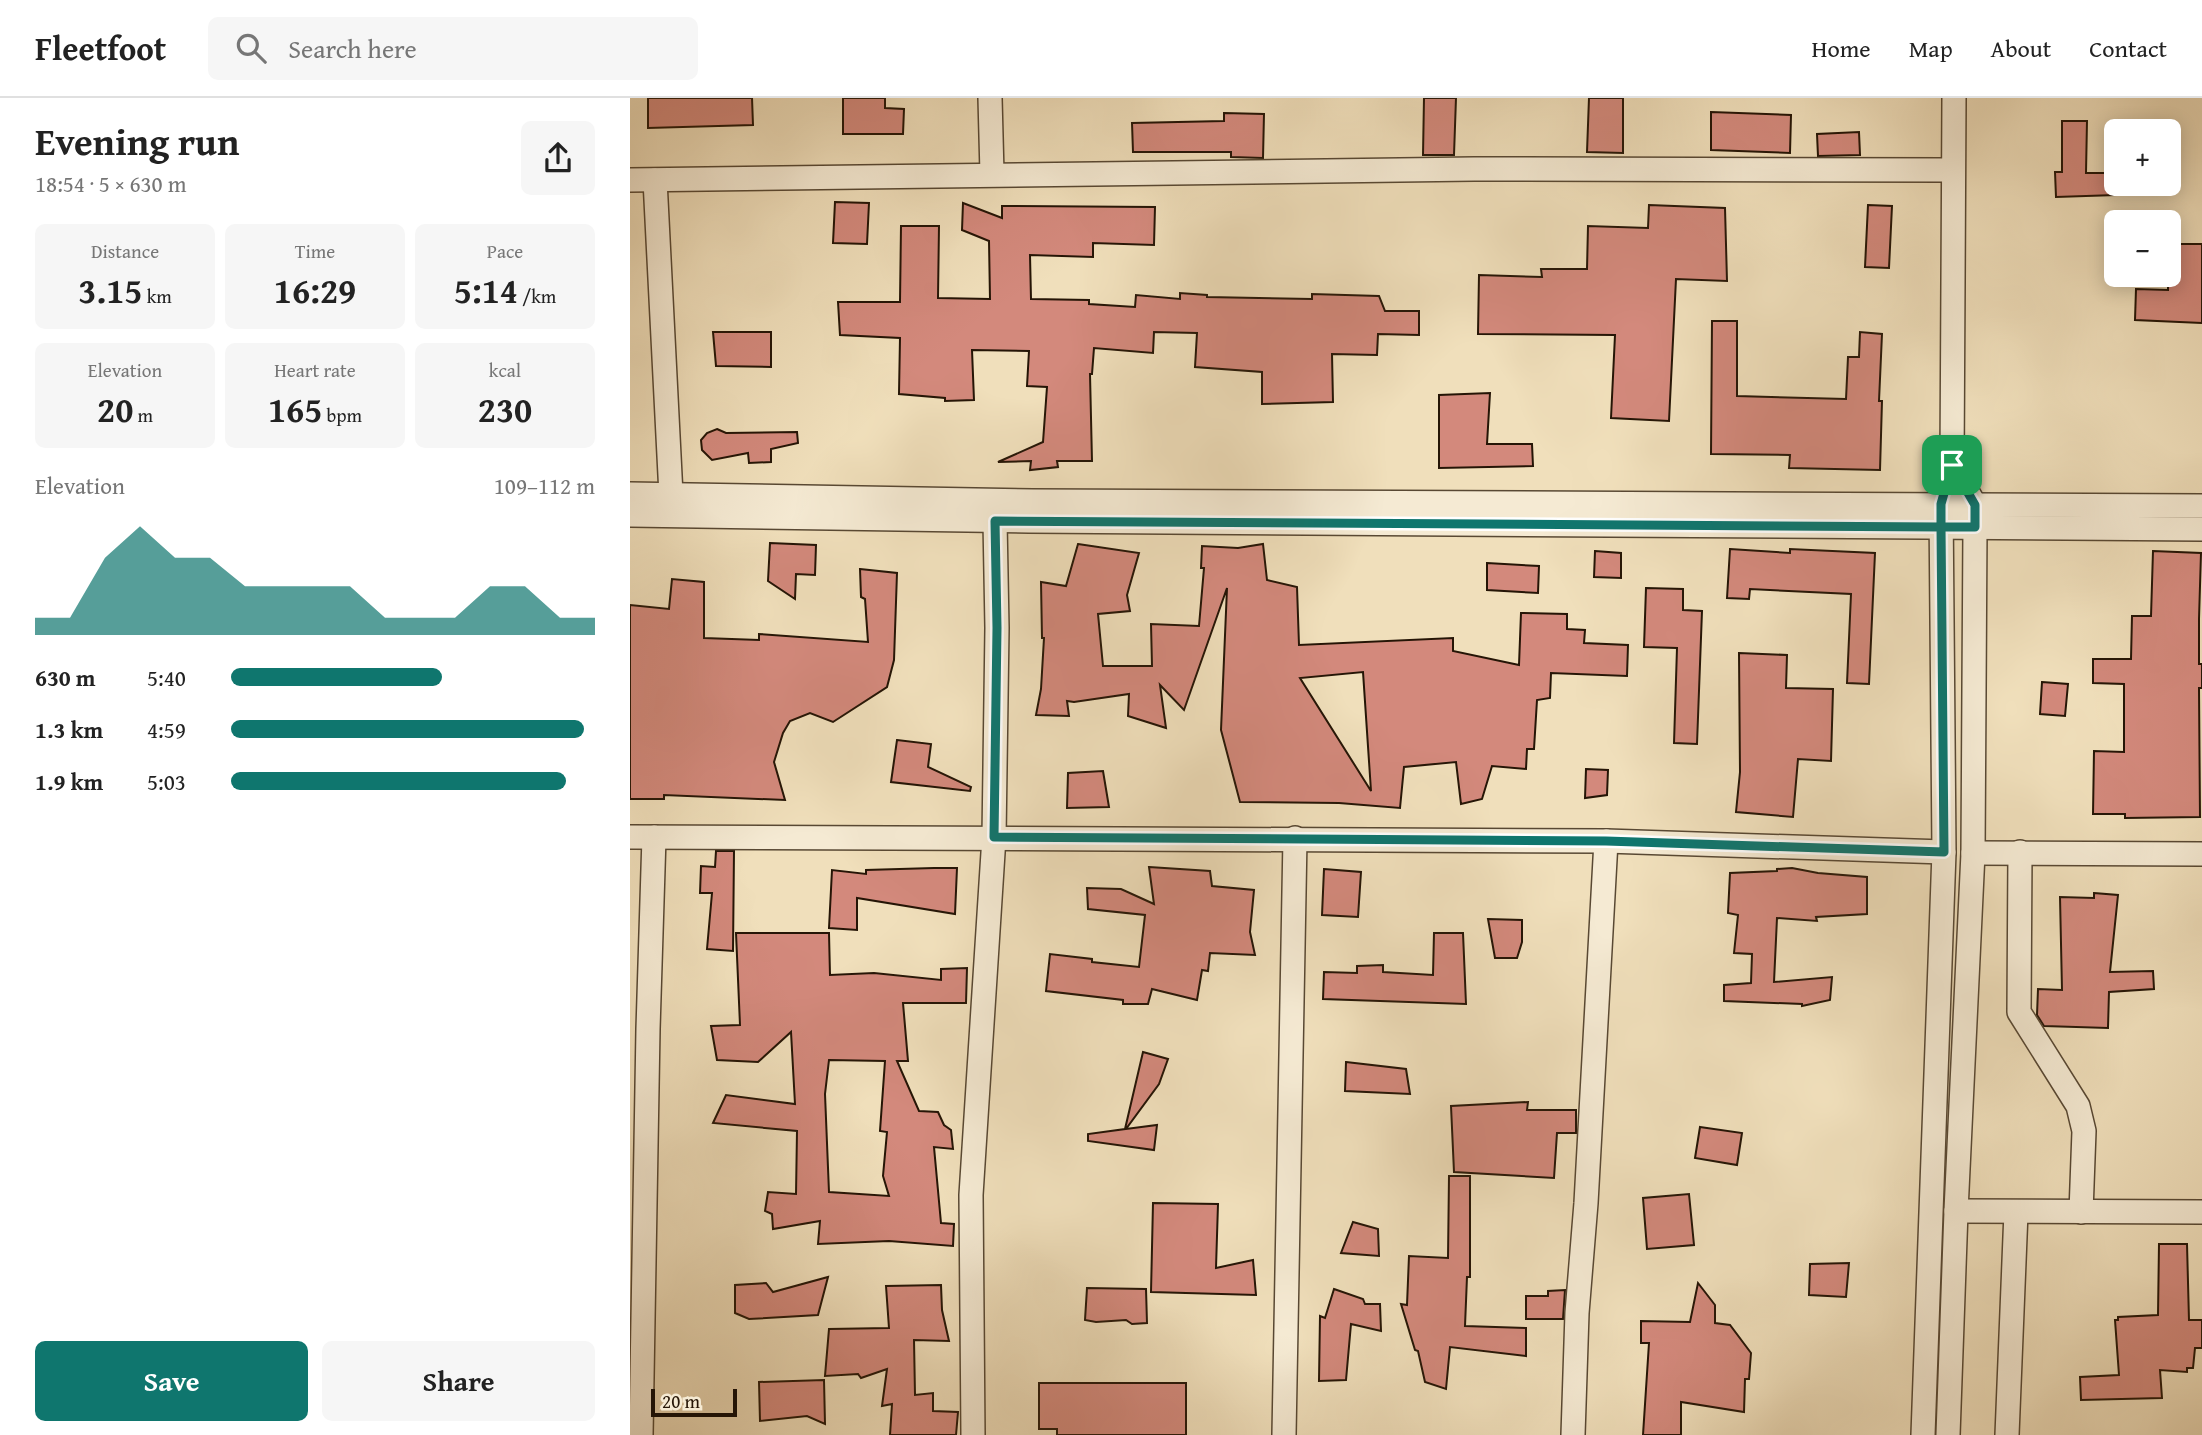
<!DOCTYPE html>
<html lang="en">
<head>
<meta charset="utf-8">
<style>
  :root { --surface:#fff; --page:#f6f6f6; --text:#222; --muted:#767676; --line:#e0e0e0; --accent:#0f766e }
  body { margin:0; font-family:"Gentium Book Plus",serif; background:var(--page); color:var(--text); height:100vh; display:flex; flex-direction:column; font-size:26px; white-space:nowrap }
  * { box-sizing:border-box; margin:0 }
  p { font-size:23px; color:var(--muted) }
  .icon { flex:none; width:38px; height:38px; fill:none; stroke:currentColor; stroke-width:2; stroke-linecap:round; stroke-linejoin:round }
  .map { position:relative; flex:1; overflow:hidden }
  .side { display:flex; flex-direction:column; background:var(--surface); width:630px }
  .side>* { flex:none }
  .buttons { position:absolute; left:1474px; top:21px; display:grid; gap:14px }
  .buttons a { display:grid; place-items:center; width:77px; height:77px; border-radius:10px; background:var(--surface); box-shadow:0 4px 18px #0003; font-size:35px }
  .scale { position:absolute; left:21px; bottom:18px; width:86px; box-sizing:border-box; padding-left:7px; border:4px solid #251506; border-top:0; font-size:19px; line-height:24px; white-space:nowrap; color:#251506; -webkit-text-stroke:5px #f5ead3; paint-order:stroke }
  .pin { position:absolute; display:grid; place-items:center; width:60px; height:60px; color:#fff; margin:-30px; border-radius:14px; box-shadow:0 4px 10px #0006 }
  .round { display:grid; place-items:center; flex:none; width:74px; height:74px; border-radius:10px; background:var(--page) }
  .overview { display:flex; align-items:center; justify-content:space-between; height:119px; padding:0 35px }
  h1 { font-size:38px; font-weight:600; line-height:52px }
  .stats { display:grid; grid-template-columns:repeat(3,1fr); gap:10px; height:119px; padding:7px 35px }
  .stats div { display:grid; align-content:center; border-radius:10px; background:var(--page); text-align:center }
  .stats b { font-size:35px; font-weight:600 }
  .stats small { font-size:19px; font-weight:400 }
  .stats p { font-size:19px }
  .chart { height:196px; padding:14px 35px }
  .chart p { display:flex; justify-content:space-between }
  .chart svg { width:100%; height:126px; margin-top:7px; fill:var(--accent); opacity:.7 }
  .primary-button { display:flex; gap:14px; margin-top:auto; padding:14px 35px }
  .primary-button a { flex:1; height:80px; border-radius:10px; background:var(--accent); color:#fff; font-size:28px; font-weight:600; line-height:80px; text-align:center }
  .primary-button a+a { background:var(--page); color:var(--text) }
  ul { padding:0 35px; list-style:none; font-size:23px }
  li { display:grid; grid-template-columns:112px 84px 1fr; align-items:center; height:52px }
  li i { height:18px; border-radius:9px; background:var(--accent) }
  header { display:flex; align-items:center; gap:42px; box-sizing:border-box; height:98px; padding:0 35px; background:var(--surface); border-bottom:2px solid var(--line) }
  header strong { font-size:33px }
  nav { display:flex; gap:38px; margin-inline-start:auto; font-size:24px }
  .search { width:490px; height:63px; background:var(--page); display:flex; align-items:center; gap:18px; box-sizing:border-box; padding:0 24px; border-radius:10px; color:var(--muted); font-size:26px }
  main { display:flex; flex:1; min-height:0 }
  .map>svg:first-child { display:block }
  .building { fill:#d3897c; stroke:#251506; stroke-width:2; fill-rule:evenodd }
  .lines { fill:none; stroke-linecap:round; stroke-linejoin:round }
  .minor-casing { stroke:#584833; stroke-width:26 }
  .minor { stroke:#f5ead3; stroke-width:23 }
  .route-casing { stroke:#fff; stroke-width:14 }
  .route { stroke:#0f766e; stroke-width:9 }
</style>
</head>
<body>
<header>
<strong>Fleetfoot</strong>
<div class="search"><svg class="icon" aria-label="search" viewBox="0 0 24 24"><circle cx="10" cy="10" r="6"/><path d="M15 15l6 6"/></svg>Search here</div>
<nav><a>Home</a><a>Map</a><a>About</a><a>Contact</a></nav>
</header>
<main>
<section class="side">
<div class="overview"><div><h1>Evening run</h1><p>18:54 · 5 × 630 m</p></div><a class="round"><svg class="icon" aria-label="share" viewBox="0 0 24 24"><path d="M12 15V3M7 8l5-5 5 5M5 13v7h14v-7"/></svg></a></div>
<div class="stats">
<div><p>Distance</p><b>3.15<small> km</small></b></div>
<div><p>Time</p><b>16:29</b></div>
<div><p>Pace</p><b>5:14<small> /km</small></b></div>
</div>
<div class="stats">
<div><p>Elevation</p><b>20<small> m</small></b></div>
<div><p>Heart rate</p><b>165<small> bpm</small></b></div>
<div><p>kcal</p><b>230</b></div>
</div>
<div class="chart"><p><span>Elevation</span>109–112 m</p>
<svg viewBox="0 0 160 44" preserveAspectRatio="none"><path d="M0 44V38L10 38L20 17L30 6L40 17L50 17L60 27L70 27L80 27L90 27L100 38L110 38L120 38L130 27L140 27L150 38L160 38V44z"/></svg>
</div>
<ul>
<li><b>630 m</b>5:40<i style="width:58%"></i></li>
<li><b>1.3 km</b>4:59<i style="width:97%"></i></li>
<li><b>1.9 km</b>5:03<i style="width:92%"></i></li>
</ul>
<div class="primary-button"><a>Save</a><a>Share</a></div>
</section>
<div class="map">
<svg width="1572" height="1337" viewBox="0 0 1572 1337">
  <rect width="100%" height="100%" fill="#f0dfbb"/>
  <filter id="stains"><feTurbulence type="fractalNoise" baseFrequency=".00286" numOctaves="4"/><feColorMatrix values="0 0 0 0 .2 0 0 0 0 .09 0 0 0 0 .02 0 0 0 .5 -.17"/></filter>
  <radialGradient id="worn" r=".72"><stop offset=".6" stop-color="#630" stop-opacity="0"/><stop offset="1" stop-color="#630" stop-opacity=".3"/></radialGradient>
  <g class="building">
    <polygon points="18,0 122,0 123,27 18,30"/>
    <polygon points="213,0 255,0 255,10 274,11 273,36 213,36"/>
    <polygon points="794,0 826,0 824,57 793,57"/>
    <polygon points="959,0 993,0 993,55 957,54"/>
    <polygon points="1081,14 1161,17 1160,55 1081,52"/>
    <polygon points="594,15 634,16 633,60 601,59 601,54 503,54 502,25 594,23"/>
    <polygon points="1432,23 1457,23 1456,75 1486,75 1486,97 1426,99 1425,74 1432,74"/>
    <polygon points="1229,34 1230,57 1188,58 1187,36"/>
    <polygon points="205,104 239,105 237,146 203,145"/>
    <polygon points="333,105 372,120 372,108 525,109 524,147 463,145 463,159 400,157 401,201 459,202 459,206 505,209 506,197 550,201 550,195 577,197 577,199 682,201 682,196 749,198 755,213 789,213 789,237 748,236 747,257 702,256 703,304 632,306 632,274 565,269 567,235 524,234 523,255 464,250 462,276 460,276 462,363 427,363 428,369 400,372 401,363 368,364 413,344 417,289 397,288 399,253 342,252 344,302 315,303 315,300 269,296 270,240 210,237 208,204 270,204 271,128 309,128 308,200 360,201 359,143 332,132"/>
    <polygon points="1019,107 1095,110 1097,183 1046,181 1039,323 981,320 985,237 848,236 849,177 912,179 911,171 957,171 958,128 1018,130"/>
    <polygon points="1238,107 1262,108 1259,170 1235,169"/>
    <polygon points="1538,146 1572,146 1572,225 1505,222 1506,191 1538,192"/>
    <polygon points="1082,223 1107,223 1107,298 1216,301 1218,259 1229,259 1230,234 1252,236 1249,303 1252,303 1250,372 1159,370 1160,357 1081,356"/>
    <polygon points="83,234 141,234 141,269 86,268"/>
    <polygon points="860,295 857,346 902,346 903,368 809,370 809,297"/>
    <polygon points="87,331 96,335 167,334 168,345 141,351 141,364 119,365 118,355 82,362 72,352 71,342 77,335"/>
    <polygon points="140,445 186,447 185,477 166,476 165,501 138,483"/>
    <path d="M448 446 509 455 497 497 500 513 468 516 473 568H522L521 526 569 528 574 470H571L572 448 608 450 633 446 637 482 667 489 669 547 823 540V553L889 567 891 515 937 516V531L955 532 954 545 998 547 997 578 921 575 920 600 907 602 904 651H897L896 671 862 668 852 701 831 706 826 664 774 669 770 710 709 705 610 704 591 632 597 490 554 612 530 587 536 630 498 618 499 596 444 604 437 603 439 618 406 617 411 591 414 540H412L411 484 436 488ZM733 574 741 693 670 580Z"/>
    <polygon points="1100,451 1160,455 1160,451 1245,455 1239,586 1217,585 1221,496 1120,491 1119,501 1097,500"/>
    <polygon points="965,453 991,455 991,480 964,479"/>
    <polygon points="1523,453 1571,455 1569,521 1569,566 1572,566 1572,590 1569,590 1570,719 1495,720 1495,716 1463,716 1464,653 1494,654 1494,586 1463,585 1463,561 1501,561 1502,518 1521,518"/>
    <polygon points="857,465 909,468 908,495 857,492"/>
    <polygon points="230,471 267,475 264,562 257,589 203,624 180,615 160,623 153,635 144,664 155,702 34,697 34,701 0,701 0,507 39,511 42,481 74,484 74,540 129,542 129,536 238,544 235,501 231,499"/>
    <polygon points="1016,490 1053,491 1053,512 1072,513 1067,646 1044,645 1047,550 1014,549"/>
    <polygon points="1109,555 1157,557 1156,590 1203,591 1201,663 1168,661 1163,719 1106,714 1110,674"/>
    <polygon points="1412,584 1438,586 1435,618 1410,616"/>
    <polygon points="267,642 301,646 298,669 341,689 340,693 261,684"/>
    <polygon points="956,671 978,672 977,697 955,700"/>
    <polygon points="473,673 479,709 437,710 438,675"/>
    <polygon points="86,753 104,753 103,853 77,851 82,795 70,795 71,768 85,769"/>
    <polygon points="519,769 580,773 582,788 624,792 620,834 625,857 580,855 578,873 572,872 567,902 522,891 518,906 493,906 493,902 416,893 420,856 462,861 462,864 509,869 515,817 458,811 457,790 491,791 524,806"/>
    <polygon points="304,770 327,770 325,816 227,800 227,832 199,830 202,772 236,776 236,772"/>
    <polygon points="1162,770 1188,775 1237,779 1237,816 1186,819 1187,823 1147,820 1144,884 1202,879 1200,902 1172,908 1172,906 1094,903 1094,887 1121,885 1122,856 1104,855 1108,817 1098,815 1100,775 1147,773 1147,771"/>
    <polygon points="694,771 731,774 728,819 692,817"/>
    <polygon points="1464,795 1488,797 1480,874 1523,873 1524,891 1479,894 1478,930 1414,928 1407,917 1408,891 1432,892 1430,799 1464,800"/>
    <polygon points="858,821 892,822 892,844 887,860 865,860"/>
    <path d="M106 835H199L200 877 244 875 311 882V871L337 870 336 905H273L278 963H267L289 1013 308 1014 314 1027 321 1032 323 1051 304 1049 311 1125 324 1126 323 1148 259 1143 188 1146 190 1123 143 1131 142 1116 135 1113 138 1094 166 1096 167 1033 83 1025 96 997 165 1006 161 934 128 964 87 962 81 928 110 927ZM199 962 255 963 250 1033 257 1034 253 1078 259 1098 199 1094 195 996Z"/>
    <polygon points="804,835 833,835 836,906 693,901 694,874 727,875 727,868 753,867 753,874 803,877"/>
    <polygon points="513,954 538,961 529,986 496,1031 527,1027 524,1052 458,1043 458,1036 495,1031"/>
    <polygon points="716,964 776,971 780,996 715,993"/>
    <polygon points="898,1004 897,1012 946,1012 946,1035 927,1035 924,1080 824,1074 821,1008"/>
    <polygon points="1070,1029 1112,1035 1107,1067 1065,1060"/>
    <polygon points="819,1078 840,1078 840,1179 837,1179 835,1228 896,1230 896,1258 820,1249 816,1291 795,1284 788,1253 785,1252 771,1206 777,1207 779,1158 818,1160"/>
    <polygon points="1059,1096 1064,1147 1017,1151 1013,1100"/>
    <polygon points="523,1105 588,1106 586,1170 623,1162 626,1197 521,1194"/>
    <polygon points="723,1124 748,1131 749,1158 711,1155"/>
    <polygon points="1529,1146 1557,1146 1559,1222 1572,1222 1572,1250 1565,1250 1563,1270 1557,1270 1557,1274 1530,1272 1532,1300 1451,1302 1450,1279 1489,1277 1485,1222 1488,1222 1488,1219 1528,1217"/>
    <polygon points="1219,1165 1216,1199 1179,1197 1180,1166"/>
    <polygon points="198,1179 188,1217 119,1221 105,1215 105,1187 136,1185 143,1194"/>
    <polygon points="1068,1185 1085,1207 1085,1225 1100,1227 1121,1255 1119,1281 1115,1281 1114,1314 1051,1304 1051,1337 1013,1337 1019,1245 1011,1245 1011,1223 1060,1224"/>
    <polygon points="311,1187 312,1212 319,1243 284,1242 285,1297 303,1295 303,1313 328,1314 326,1337 260,1337 262,1306 252,1308 257,1271 231,1280 228,1276 195,1278 199,1231 259,1230 256,1188"/>
    <polygon points="457,1190 516,1191 517,1225 502,1226 496,1222 466,1224 455,1222"/>
    <polygon points="704,1191 733,1201 735,1206 750,1206 751,1233 721,1226 716,1282 689,1283 690,1218 695,1220"/>
    <polygon points="935,1192 933,1221 896,1221 896,1198 918,1198 918,1193"/>
    <polygon points="194,1282 195,1326 177,1318 130,1323 129,1284"/>
    <polygon points="409,1285 556,1285 556,1337 427,1337 427,1331 409,1331"/>
  </g>
  <g class="lines">
    <defs>
      <g id="minor">
        <polyline points="360,0 362,76"/>
        <polyline points="0,82 844,71 1322,72"/>
        <polyline points="25,82 41,397"/>
        <polyline points="0,396 403,403 1572,408"/>
        <polyline points="0,417 399,423 1572,431"/>
        <polyline points="0,739 976,743 1314,754"/>
        <polyline points="1390,754 1389,914 1448,1008 1454,1033 1451,1114"/>
        <polyline points="1343,755 1572,756"/>
        <polyline points="1326,1113 1572,1114"/>
        <polyline points="11,1337 18,931 24,739"/>
        <polyline points="343,1337 341,1097 364,739 367,530 365,423"/>
        <polyline points="654,1337 665,740"/>
        <polyline points="943,1337 947,1215 956,1105 976,743"/>
        <polyline points="1293,1337 1314,754 1311,406 1322,367 1324,0"/>
        <polyline points="1318,1337 1326,1113 1343,755 1345,429 1345,407 1322,367"/>
        <polyline points="1377,1337 1386,1114"/>
      </g>
    </defs>
    <use href="#minor" class="minor-casing"/>
    <use href="#minor" class="minor"/>
  </g>
  <g class="lines">
    <defs>
      <polyline id="route" points="1322,367 1311,406 1311,429 365,423 367,530 364,739 976,743 1314,754 1311,429 1345,429 1345,407 1322,367"/>
    </defs>
    <use href="#route" class="route-casing"/>
    <use href="#route" class="route"/>
  </g>
  <rect width="100%" height="100%" filter="url(#stains)"/>
  <rect width="100%" height="100%" fill="url(#worn)"/>
</svg>
<div class="buttons">
<a>+</a>
<a>−</a>
</div>
<div class="scale">20 m</div>
<div class="pin" style="left:1322px;top:367px;background:#1e9e55"><svg class="icon" aria-label="arrive" viewBox="0 0 24 24"><path d="M6 21V4h12l-3 4 3 4H6"/></svg></div>
</div>
</main>
</body>
</html>
